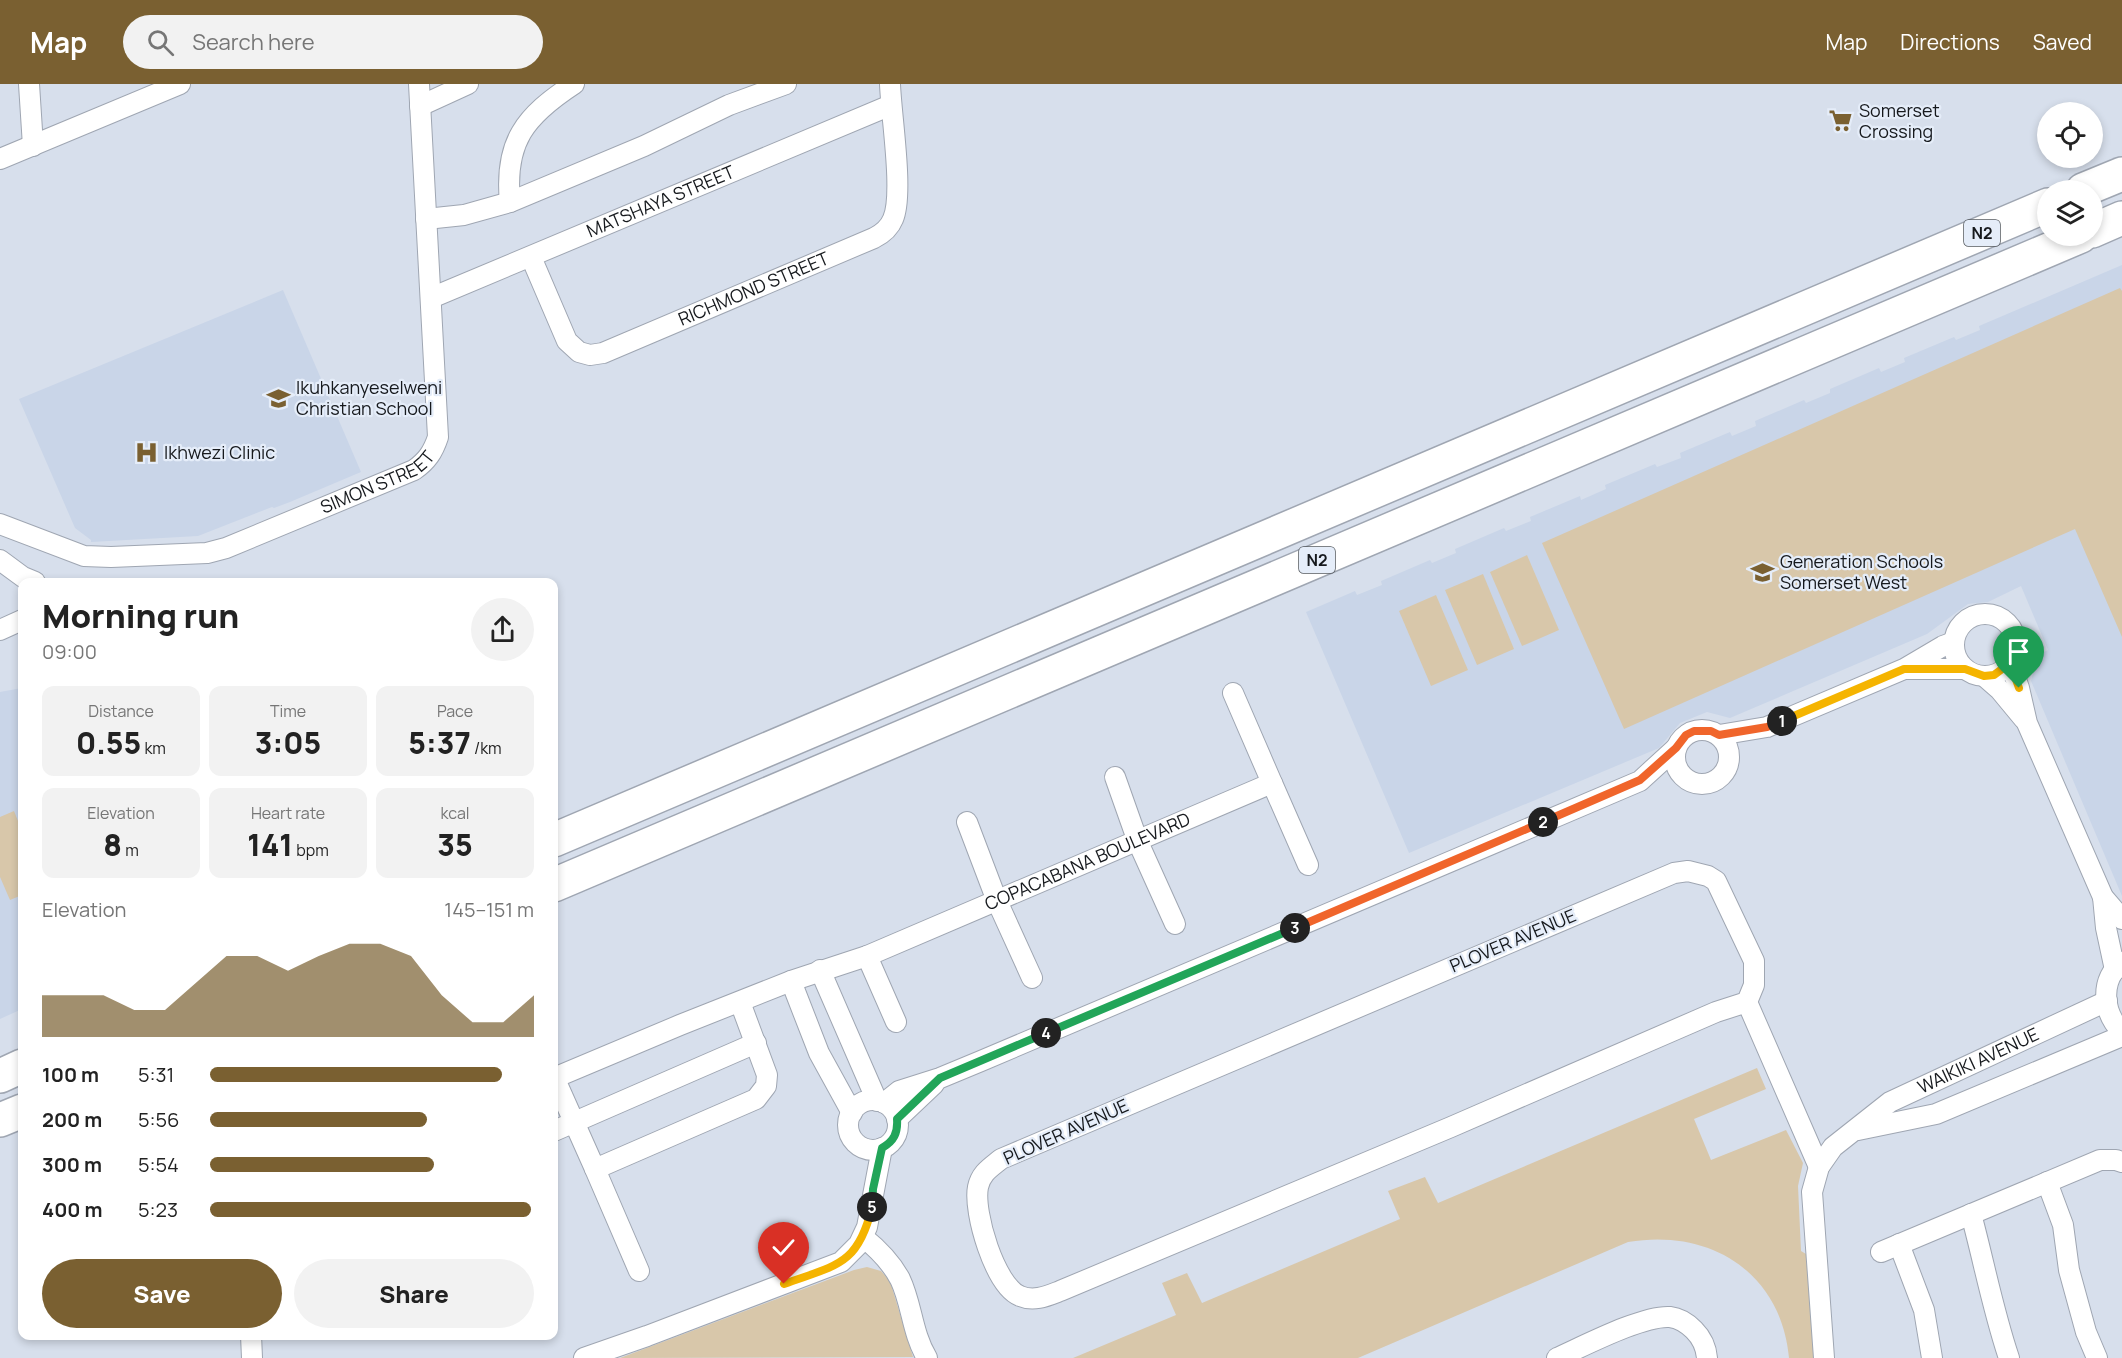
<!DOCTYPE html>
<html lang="en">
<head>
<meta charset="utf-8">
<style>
  :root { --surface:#fff; --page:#f2f2f2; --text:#222; --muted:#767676; --accent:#7a6031 }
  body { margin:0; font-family:Manrope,sans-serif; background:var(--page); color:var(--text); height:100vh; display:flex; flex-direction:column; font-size:22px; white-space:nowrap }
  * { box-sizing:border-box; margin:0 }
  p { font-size:20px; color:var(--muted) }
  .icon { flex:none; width:33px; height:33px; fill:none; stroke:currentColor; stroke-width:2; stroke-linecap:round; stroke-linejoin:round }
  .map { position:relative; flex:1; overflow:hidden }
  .sheet { position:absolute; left:18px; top:494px; width:540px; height:762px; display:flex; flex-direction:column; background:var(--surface); border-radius:12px; box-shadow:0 3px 9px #0003 }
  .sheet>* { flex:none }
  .controls { position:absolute; left:2037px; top:18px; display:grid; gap:12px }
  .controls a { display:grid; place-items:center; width:66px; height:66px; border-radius:50%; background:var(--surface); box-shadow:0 3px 9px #0003; font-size:30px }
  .pin { position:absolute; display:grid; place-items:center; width:51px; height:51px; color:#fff; margin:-62px -26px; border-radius:50% 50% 50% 0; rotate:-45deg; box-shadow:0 0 6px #0007 }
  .pin .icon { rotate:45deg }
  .km { position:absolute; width:30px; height:30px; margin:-15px; border-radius:50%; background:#222; color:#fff; font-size:16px; line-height:30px; text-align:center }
  .round { display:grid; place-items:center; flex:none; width:63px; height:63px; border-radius:32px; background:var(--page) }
  .summary { display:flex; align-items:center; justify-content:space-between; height:102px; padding:0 24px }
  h1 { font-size:33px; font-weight:800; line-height:45px }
  .figures { display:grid; grid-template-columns:repeat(3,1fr); gap:9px; height:102px; padding:6px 24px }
  .figures div { display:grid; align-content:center; border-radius:12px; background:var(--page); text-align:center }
  .figures b { font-size:30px; font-weight:800 }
  .figures small { font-size:16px; font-weight:400 }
  .figures p { font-size:16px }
  .chart { height:168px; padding:12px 24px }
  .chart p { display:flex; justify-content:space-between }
  .chart svg { width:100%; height:108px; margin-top:6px; fill:var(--accent); opacity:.7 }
  .button { display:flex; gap:12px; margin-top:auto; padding:12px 24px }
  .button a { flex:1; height:69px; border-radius:36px; background:var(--accent); color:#fff; font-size:24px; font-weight:800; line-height:69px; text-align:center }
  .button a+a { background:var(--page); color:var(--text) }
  ul { padding:0 24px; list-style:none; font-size:20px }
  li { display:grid; grid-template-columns:96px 72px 1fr; align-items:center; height:45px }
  li i { height:15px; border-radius:8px; background:var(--accent) }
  header { display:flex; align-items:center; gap:36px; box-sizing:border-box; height:84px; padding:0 30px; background:var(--accent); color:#fff }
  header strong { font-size:28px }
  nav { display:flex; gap:33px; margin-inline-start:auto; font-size:21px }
  .search { width:420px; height:54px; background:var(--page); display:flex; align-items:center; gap:15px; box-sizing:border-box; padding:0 21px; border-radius:33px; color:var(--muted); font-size:22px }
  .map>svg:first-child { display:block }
  .built { fill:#c9d5e8 }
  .green { fill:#d8c7aa }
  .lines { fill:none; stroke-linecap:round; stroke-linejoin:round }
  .minor-casing { stroke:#9fa6b2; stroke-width:22 }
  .trunk-casing { stroke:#9fa6b2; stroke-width:36 }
  .minor { stroke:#fff; stroke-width:20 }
  .trunk { stroke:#fff; stroke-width:33 }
  .split-1-casing { stroke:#fff; stroke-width:12 }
  .split-2-casing { stroke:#fff; stroke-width:12 }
  .split-3-casing { stroke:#fff; stroke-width:12 }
  .split-4-casing { stroke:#fff; stroke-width:12 }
  .split-5-casing { stroke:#fff; stroke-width:12 }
  .split-6-casing { stroke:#fff; stroke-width:12 }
  .split-1 { stroke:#f5b400; stroke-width:8 }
  .split-2 { stroke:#f0652b; stroke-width:8 }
  .split-3 { stroke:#f0652b; stroke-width:8 }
  .split-4 { stroke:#22a559; stroke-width:8 }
  .split-5 { stroke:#22a559; stroke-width:8 }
  .split-6 { stroke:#f5b400; stroke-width:8 }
  .labels { text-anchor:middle; stroke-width:4.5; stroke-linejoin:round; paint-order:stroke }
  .shield { fill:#e5edf9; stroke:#54595f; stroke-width:1.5 }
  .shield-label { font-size:16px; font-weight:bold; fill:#16191d }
  .poi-label { font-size:18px; fill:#16191d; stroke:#e5edf9; text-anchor:start }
  .street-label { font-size:18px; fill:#16191d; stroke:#e5edf9 }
</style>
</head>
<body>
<header>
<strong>Map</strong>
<div class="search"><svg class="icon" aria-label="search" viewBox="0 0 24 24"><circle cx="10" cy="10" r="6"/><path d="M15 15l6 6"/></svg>Search here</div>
<nav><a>Map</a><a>Directions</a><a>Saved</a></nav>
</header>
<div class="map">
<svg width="2122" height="1274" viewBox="0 0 2122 1274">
  <rect width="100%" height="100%" fill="#d7dfec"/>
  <g class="built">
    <polygon points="2122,181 2122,812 2031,597 2038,571 2048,566 2021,502 1988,518 1968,520 1927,550 1730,634 1707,628 1680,639 1659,664 1409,769 1306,528 1355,507 1357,511 1382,501 1381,497 1430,476 1432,479 1456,469 1455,465 1504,444 1506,447 1531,437 1530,433 1580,412 1581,416 1606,405 1605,401 1655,380 1657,383 1681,374 1680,369 1730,348 1732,352 1756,342 1755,337 1804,316 1806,319 1830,309 1830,305 1879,284 1881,288 1905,278 1904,274 1954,253 1956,256 1980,246 1979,242"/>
    <polygon points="283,206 361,388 290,418 274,424 272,423 198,452 91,458 91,456 75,444 19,315"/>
    <polygon points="22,604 22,925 0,935 0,608"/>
  </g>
  <g class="green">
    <polygon points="2120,204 2122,207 2122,553 2075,445 1624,645 1542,459"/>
    <polygon points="1527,471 1559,546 1522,562 1490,488"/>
    <polygon points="1483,490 1514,565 1477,581 1445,506"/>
    <polygon points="1436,511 1468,586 1431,602 1399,527"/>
    <polygon points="14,727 22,747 22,811 10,816 0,793 0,733"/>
    <path d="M1757 984 1766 1005 1694 1035 1711 1076 1786 1046 1803 1079 1798 1102 1801 1167 1806 1170 1815 1274H1789C1781 1188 1710 1144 1628 1158L1358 1274H1073L1176 1231 1162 1199 1187 1189 1202 1219 1400 1135 1388 1107 1425 1093 1438 1119Z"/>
    <polygon points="867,1183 881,1187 890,1197 913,1273 620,1274 854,1186"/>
  </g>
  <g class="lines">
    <defs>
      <g id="minor">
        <polyline points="29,0 33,62"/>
        <polyline points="420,22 468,0"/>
        <polyline points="0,75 180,0"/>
        <path d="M510 118C504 58 525 32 574 0"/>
        <polyline points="426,135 464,131 510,118 644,62 729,21 786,0"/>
        <path id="s1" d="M531 173 567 257 579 268 590 271 603 269 874 154C882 150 889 145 893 135 904 110 891 31 890 0"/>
        <path id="s2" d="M431 214 891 21"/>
        <path id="s3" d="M0 440 84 472 111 473 207 469 226 464 414 386C427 377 433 368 438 353L419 0"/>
        <polyline points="0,476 23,493 35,498"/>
        <circle cx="1985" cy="561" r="31"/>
        <polyline points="0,546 22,536"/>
        <polyline points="2010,579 2019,604 2027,639 2103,813 2122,835"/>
        <polyline points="1907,585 1965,585"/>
        <polyline points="1984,592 2000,606 2024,635"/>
        <polyline points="1233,609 1272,699"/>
        <circle cx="1702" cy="673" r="27"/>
        <polyline points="1719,651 1767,643 1904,585 1943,562 1954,558"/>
        <polyline points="1115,693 1138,758 1175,840"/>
        <polyline points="967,738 997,817 1032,894"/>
        <path d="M1688 787 1708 792 1716 797 1754 877V901L1747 918 1716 928 1451 1043 1060 1207C1047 1212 1034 1218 1020 1212 995 1202 973 1128 978 1103 981 1089 990 1084 1001 1075L1674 789Z"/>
        <polyline points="2103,813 2106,844 2115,886"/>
        <polyline points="867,872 896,938"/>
        <path d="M2122 878C2099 897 2103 929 2122 948"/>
        <polyline points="820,886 877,1017"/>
        <polyline points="791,897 819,969 852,1029"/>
        <polyline points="1747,918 1819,1083"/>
        <polyline points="554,993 595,1085 756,1015 766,1002 767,991 740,918"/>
        <path id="s4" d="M554 994 680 941 791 897 867 872 1272 699 1308 781"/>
        <circle cx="873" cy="1041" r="25"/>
        <polyline points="884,1019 899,1007 940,994 981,977 1640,697 1676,664"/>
        <polyline points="897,1035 934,1000"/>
        <polyline points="1858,1046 1936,1030 2122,952"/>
        <polyline points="554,1047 756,959"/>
        <polyline points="595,1085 639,1187"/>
        <polyline points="2047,1098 2063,1141 2069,1186 2086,1248 2097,1274"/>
        <path d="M1971 1130C1984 1178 1993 1227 2009 1274"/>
        <path d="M863 1153C878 1165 891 1178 900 1195 912 1220 912 1249 927 1274"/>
        <polyline points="1899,1160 1924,1226 1932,1274"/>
        <polyline points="1881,1168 2100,1076 2116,1076 2122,1078"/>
        <polyline points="251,1251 252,1274"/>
        <polyline points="584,1274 647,1252 841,1178 859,1160 867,1143 882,1064"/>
        <path d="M1557 1274C1584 1262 1643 1231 1670 1233 1679 1234 1687 1239 1694 1246 1702 1254 1706 1262 1707 1274"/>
        <path id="s5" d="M1824 1274 1812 1108 1819 1083 1833 1063 1890 1018 2107 917"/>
      </g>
      <g id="trunk">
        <polyline points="2083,106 2122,90"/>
        <polyline points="2092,147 2122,134"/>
        <polyline points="554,756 2048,121"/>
        <polyline points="554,801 2081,152"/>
        <polyline points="0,992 22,982"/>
        <polyline points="0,1036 22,1027"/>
      </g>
    </defs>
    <use href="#minor" class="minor-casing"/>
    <use href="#trunk" class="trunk-casing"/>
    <use href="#minor" class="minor"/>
    <use href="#trunk" class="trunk"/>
  </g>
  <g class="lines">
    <defs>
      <polyline id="split-1" points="1782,637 1904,585 1965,585 1984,592 1994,591 2010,579 2019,604"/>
      <polyline id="split-2" points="1543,738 1640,696 1676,664 1686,651 1694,647 1711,647 1719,651 1767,643 1782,637"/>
      <polyline id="split-3" points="1295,844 1543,738"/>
      <polyline id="split-4" points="1046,949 1295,844"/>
      <path id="split-5" d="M872 1123 873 1105 882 1064C894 1057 898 1049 897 1035L940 994 1046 949"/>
      <path id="split-6" d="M784 1200C836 1181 858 1182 872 1123"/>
    </defs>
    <use href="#split-1" class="split-1-casing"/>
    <use href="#split-2" class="split-2-casing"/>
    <use href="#split-3" class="split-3-casing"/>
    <use href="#split-4" class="split-4-casing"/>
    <use href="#split-5" class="split-5-casing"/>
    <use href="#split-6" class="split-6-casing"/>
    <use href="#split-1" class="split-1"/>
    <use href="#split-2" class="split-2"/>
    <use href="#split-3" class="split-3"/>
    <use href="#split-4" class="split-4"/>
    <use href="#split-5" class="split-5"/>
    <use href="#split-6" class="split-6"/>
  </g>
  <defs>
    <symbol id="supermarket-bare" viewBox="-9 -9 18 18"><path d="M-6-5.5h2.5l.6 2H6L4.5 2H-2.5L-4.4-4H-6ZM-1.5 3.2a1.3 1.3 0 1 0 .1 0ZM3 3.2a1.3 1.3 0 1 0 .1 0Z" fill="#7a6031" stroke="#e5edf9" stroke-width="2.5" paint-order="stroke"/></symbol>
    <symbol id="school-bare" viewBox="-9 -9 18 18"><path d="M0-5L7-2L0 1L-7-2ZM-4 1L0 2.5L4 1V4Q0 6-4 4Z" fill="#7a6031" stroke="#e5edf9" stroke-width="2.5" paint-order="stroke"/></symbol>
    <symbol id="hospital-bare" viewBox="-9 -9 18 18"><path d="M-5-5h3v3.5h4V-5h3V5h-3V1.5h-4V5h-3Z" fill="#7a6031" stroke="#e5edf9" stroke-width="2.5" paint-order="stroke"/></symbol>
  </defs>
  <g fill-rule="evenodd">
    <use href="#supermarket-bare" x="1824" y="20" width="33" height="33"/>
    <use href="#school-bare" x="262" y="298" width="33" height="33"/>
    <use href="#hospital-bare" x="130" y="352" width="33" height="33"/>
    <use href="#school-bare" x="1746" y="472" width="33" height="33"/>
  </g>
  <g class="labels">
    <g class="shield">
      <rect x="1964" y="136" width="36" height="26" rx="4.5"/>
      <rect x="1299" y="463" width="36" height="26" rx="4.5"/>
    </g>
    <g class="shield-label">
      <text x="1982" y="155">N2</text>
      <text x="1317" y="482">N2</text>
    </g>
    <g class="poi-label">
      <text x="1859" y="33">Somerset<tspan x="1859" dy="21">Crossing</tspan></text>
      <text x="296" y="310">Ikuhkanyeselweni<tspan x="296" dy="21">Christian School</tspan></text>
      <text x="164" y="375">Ikhwezi Clinic</text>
      <text x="1780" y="484">Generation Schools<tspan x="1780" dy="21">Somerset West</tspan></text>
    </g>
    <g class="street-label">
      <text dy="6" stroke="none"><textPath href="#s2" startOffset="249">MATSHAYA STREET</textPath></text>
      <text dy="6" stroke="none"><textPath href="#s1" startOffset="296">RICHMOND STREET</textPath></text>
      <text dy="6" stroke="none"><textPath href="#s3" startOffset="398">SIMON STREET</textPath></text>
      <text dy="6" stroke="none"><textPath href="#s4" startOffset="576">COPACABANA BOULEVARD</textPath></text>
      <text transform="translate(1513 857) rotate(-23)" y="6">PLOVER AVENUE</text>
      <text dy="6" stroke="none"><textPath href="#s5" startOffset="387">WAIKIKI AVENUE</textPath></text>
      <text transform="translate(1066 1048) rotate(-24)" y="6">PLOVER AVENUE</text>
    </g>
  </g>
</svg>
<div class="controls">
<a><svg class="icon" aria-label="locate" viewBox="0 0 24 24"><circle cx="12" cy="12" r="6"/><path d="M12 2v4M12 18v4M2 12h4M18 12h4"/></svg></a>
<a><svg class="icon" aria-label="layers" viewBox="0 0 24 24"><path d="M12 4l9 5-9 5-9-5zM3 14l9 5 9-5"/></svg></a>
</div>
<div class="pin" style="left:2019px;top:604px;background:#1e9e55"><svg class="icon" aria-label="arrive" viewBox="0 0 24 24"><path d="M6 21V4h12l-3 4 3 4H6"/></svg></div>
<div class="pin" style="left:784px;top:1200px;background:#d93025"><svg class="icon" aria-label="check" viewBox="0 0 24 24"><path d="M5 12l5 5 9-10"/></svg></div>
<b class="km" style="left:1782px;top:637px">1</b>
<b class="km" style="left:1543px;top:738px">2</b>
<b class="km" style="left:1295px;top:844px">3</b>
<b class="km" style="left:1046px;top:949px">4</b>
<b class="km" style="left:872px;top:1123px">5</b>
<section class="sheet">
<div class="summary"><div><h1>Morning run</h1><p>09:00</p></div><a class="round"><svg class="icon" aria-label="share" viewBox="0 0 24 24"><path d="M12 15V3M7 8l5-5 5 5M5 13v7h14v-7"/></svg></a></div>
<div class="figures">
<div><p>Distance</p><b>0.55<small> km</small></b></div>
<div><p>Time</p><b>3:05</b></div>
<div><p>Pace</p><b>5:37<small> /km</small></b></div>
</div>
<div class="figures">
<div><p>Elevation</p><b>8<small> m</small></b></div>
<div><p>Heart rate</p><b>141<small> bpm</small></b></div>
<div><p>kcal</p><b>35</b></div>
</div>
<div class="chart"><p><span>Elevation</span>145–151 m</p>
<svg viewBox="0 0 160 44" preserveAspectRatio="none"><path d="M0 44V27L10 27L20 27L30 33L40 33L50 22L60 11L70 11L80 17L90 11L100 6L110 6L120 11L130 27L140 38L150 38L160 27V44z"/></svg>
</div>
<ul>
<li><b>100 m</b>5:31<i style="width:90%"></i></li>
<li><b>200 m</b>5:56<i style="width:67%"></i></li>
<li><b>300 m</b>5:54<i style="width:69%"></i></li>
<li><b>400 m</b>5:23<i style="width:99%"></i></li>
</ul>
<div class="button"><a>Save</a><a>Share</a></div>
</section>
</div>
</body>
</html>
